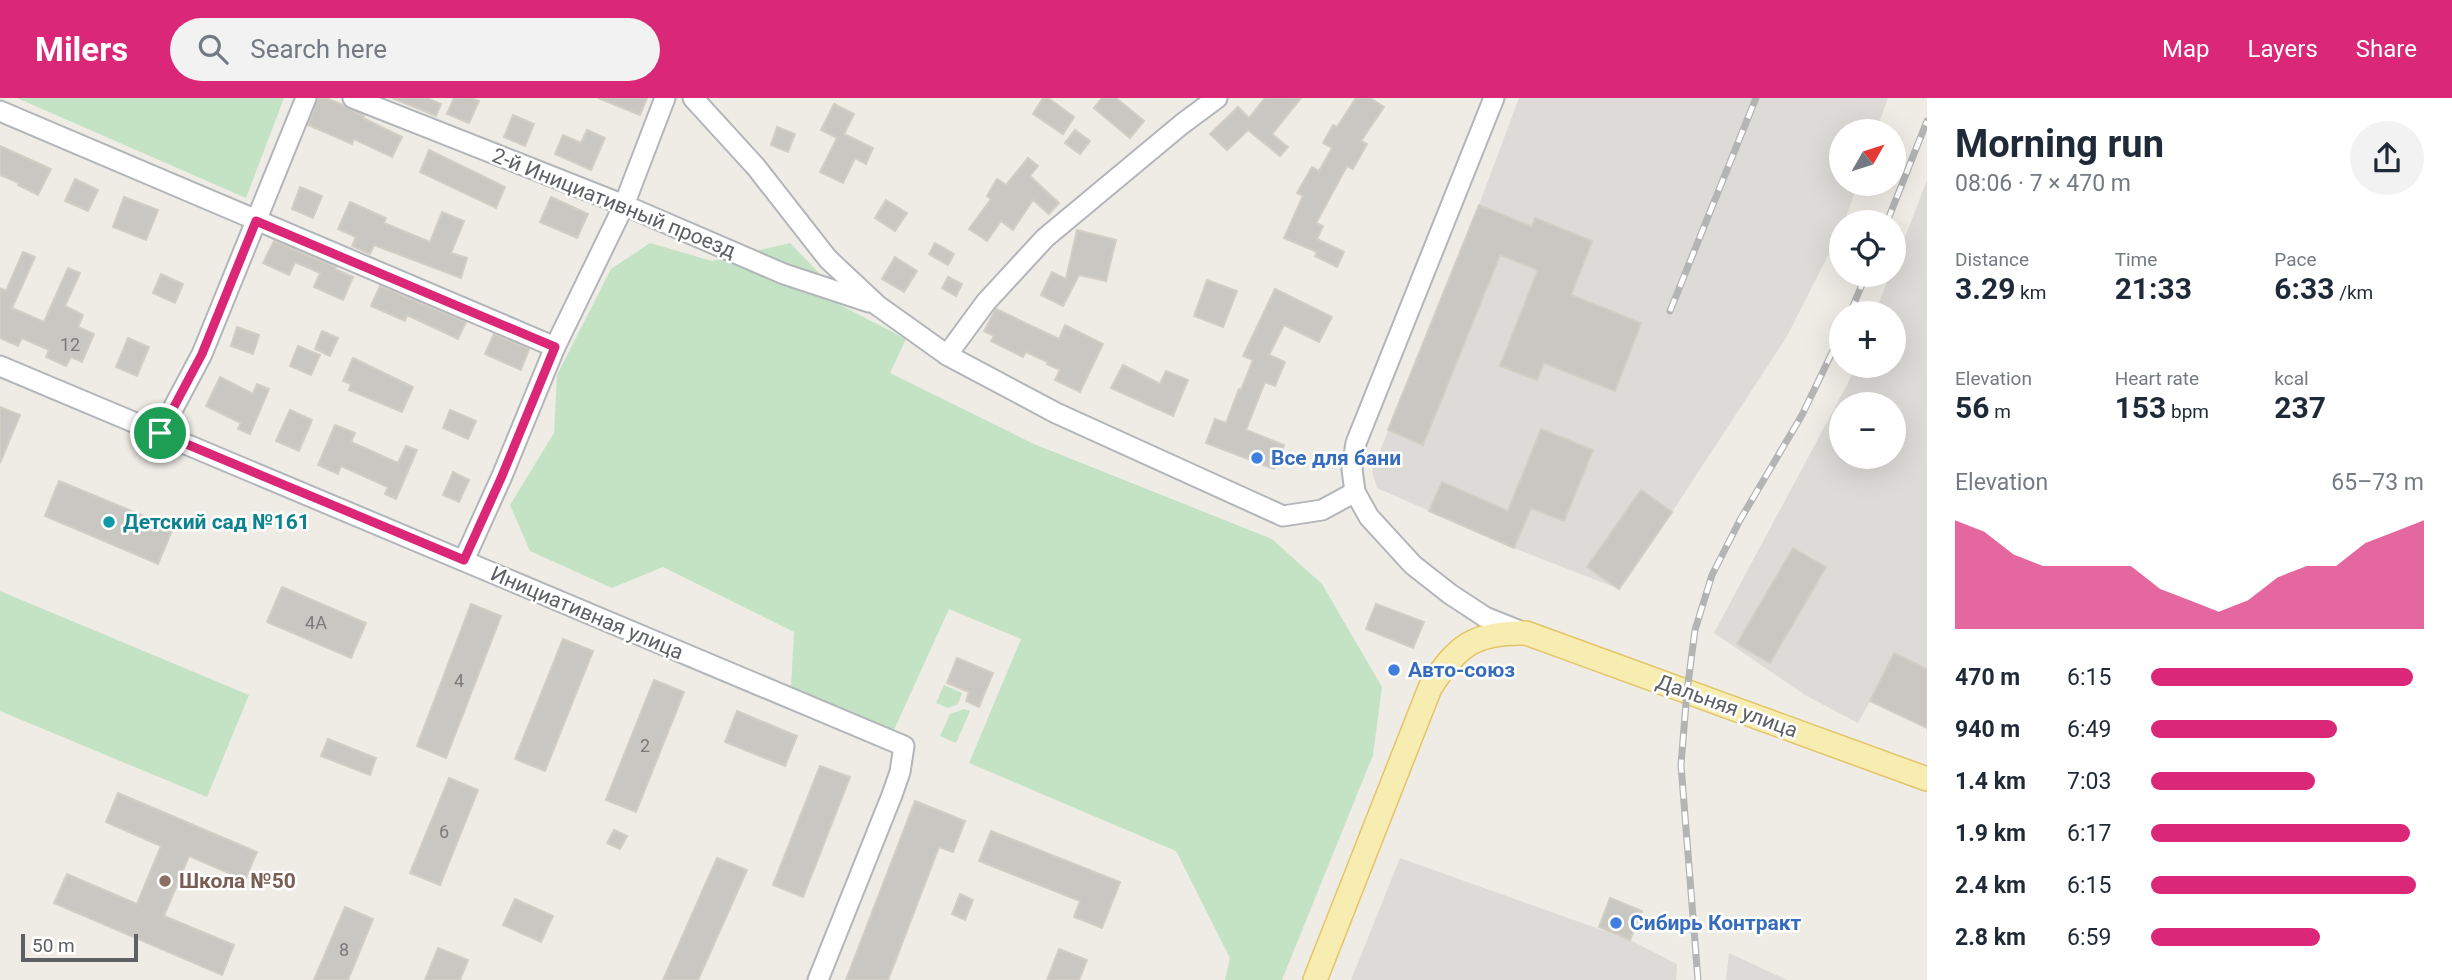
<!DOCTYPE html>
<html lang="en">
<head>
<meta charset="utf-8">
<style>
  :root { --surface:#fff; --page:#f2f2f3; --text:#1f2937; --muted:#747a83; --accent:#db2777 }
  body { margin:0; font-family:Roboto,sans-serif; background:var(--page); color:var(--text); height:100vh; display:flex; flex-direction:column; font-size:26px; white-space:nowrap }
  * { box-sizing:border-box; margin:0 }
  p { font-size:23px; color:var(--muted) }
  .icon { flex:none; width:38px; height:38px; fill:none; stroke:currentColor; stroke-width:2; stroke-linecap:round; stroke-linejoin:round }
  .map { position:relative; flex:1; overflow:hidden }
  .sheet { display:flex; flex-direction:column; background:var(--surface); width:525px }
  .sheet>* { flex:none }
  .needle { width:46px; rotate:51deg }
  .buttons { position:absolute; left:1829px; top:21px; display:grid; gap:14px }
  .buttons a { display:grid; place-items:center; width:77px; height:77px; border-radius:50%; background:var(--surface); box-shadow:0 7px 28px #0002; font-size:35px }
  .scale { position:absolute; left:21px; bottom:18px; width:117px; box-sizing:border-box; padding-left:7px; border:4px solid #5d6064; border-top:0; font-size:19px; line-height:24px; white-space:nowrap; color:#5d6064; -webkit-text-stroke:5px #fff; paint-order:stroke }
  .pin { position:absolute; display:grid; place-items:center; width:60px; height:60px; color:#fff; margin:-30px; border:4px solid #fff; border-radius:50%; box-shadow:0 2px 7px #0007 }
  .round { display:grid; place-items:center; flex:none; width:74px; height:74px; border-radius:37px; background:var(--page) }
  .head { display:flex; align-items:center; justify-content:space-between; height:119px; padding:0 28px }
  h1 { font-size:38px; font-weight:700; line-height:52px }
  .figures { display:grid; grid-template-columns:repeat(3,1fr); gap:10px; height:119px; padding:7px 28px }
  .figures div { display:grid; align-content:center }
  .figures b { font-size:30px; font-weight:700 }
  .figures small { font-size:19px; font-weight:400 }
  .figures p { font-size:19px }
  .chart { height:196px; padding:14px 28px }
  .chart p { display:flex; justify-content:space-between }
  .chart svg { width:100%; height:126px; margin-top:7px; fill:var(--accent); opacity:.7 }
  ul { padding:0 28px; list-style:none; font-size:23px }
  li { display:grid; grid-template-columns:112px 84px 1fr; align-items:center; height:52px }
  li i { height:18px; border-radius:9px; background:var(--accent) }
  header { display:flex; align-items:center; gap:42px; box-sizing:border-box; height:98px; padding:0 35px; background:var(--accent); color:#fff }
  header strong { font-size:33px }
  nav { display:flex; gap:38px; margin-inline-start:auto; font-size:24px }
  .search { width:490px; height:63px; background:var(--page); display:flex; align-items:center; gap:18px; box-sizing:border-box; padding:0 24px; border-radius:38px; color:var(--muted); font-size:26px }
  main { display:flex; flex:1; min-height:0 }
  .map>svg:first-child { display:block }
  .industrial { fill:#dddbd7; fill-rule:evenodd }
  .green { fill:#c4e3c5 }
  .building { fill:#c9c7c2; stroke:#d2cec4; stroke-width:2 }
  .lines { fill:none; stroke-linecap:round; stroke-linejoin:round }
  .minor-casing { stroke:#b2b5b9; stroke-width:23 }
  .major-casing { stroke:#e4c468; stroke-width:26 }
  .minor { stroke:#fff; stroke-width:19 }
  .major { stroke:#f7edb1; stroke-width:23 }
  .rail-casing { stroke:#b3b4b4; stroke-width:7 }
  .rail { stroke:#fff; stroke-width:4.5; stroke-dasharray:13; stroke-linecap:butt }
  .route-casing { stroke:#fff; stroke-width:14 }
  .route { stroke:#db2777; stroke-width:9 }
  .shop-dot { fill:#3f7fe0; stroke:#fff; stroke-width:2.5 }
  .culture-dot { fill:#0f9aa8; stroke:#fff; stroke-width:2.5 }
  .education-dot { fill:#8d6e63; stroke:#fff; stroke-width:2.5 }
  .labels { text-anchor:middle; stroke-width:5; stroke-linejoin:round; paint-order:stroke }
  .number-label { font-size:18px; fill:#787a7c }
  .street-label { font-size:21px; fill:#5d6064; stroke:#fff }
  .shop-label { font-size:21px; font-weight:bold; fill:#366cbe; stroke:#fff; text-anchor:start }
  .culture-label { font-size:21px; font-weight:bold; fill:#0d838f; stroke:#fff; text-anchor:start }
  .education-label { font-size:21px; font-weight:bold; fill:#785e54; stroke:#fff; text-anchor:start }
</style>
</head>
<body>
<header>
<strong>Milers</strong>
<div class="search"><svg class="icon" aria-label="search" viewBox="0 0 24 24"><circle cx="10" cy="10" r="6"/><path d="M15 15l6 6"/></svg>Search here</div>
<nav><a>Map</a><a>Layers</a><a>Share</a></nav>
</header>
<main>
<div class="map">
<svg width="1927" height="882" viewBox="0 0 1927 882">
  <rect width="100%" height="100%" fill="#eeece5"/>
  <g class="industrial">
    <polygon points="1519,0 1888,0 1876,33 1841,33 1841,86 1858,86 1844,124 1841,124 1841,132 1786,240 1672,414 1619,491 1514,450 1377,390 1372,373 1479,107"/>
    <path d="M1927 82V630L1870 603 1858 625 1805 597 1714 535 1848 285 1855 268H1894V215H1875L1890 177H1894V168ZM1841 306H1894V359H1841Z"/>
    <polygon points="1400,760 1630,842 1677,866 1676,882 1351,882"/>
    <polygon points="1729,855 1787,882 1726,882"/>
  </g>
  <g class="green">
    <polygon points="17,0 284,0 246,100"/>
    <polygon points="650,145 712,163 790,145 819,175 813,193 906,241 890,275 1034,346 1272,441 1322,486 1382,589 1373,657 1282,882 1225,882 1230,860 1176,753 969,665 1021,541 949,511 894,632 791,589 794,534 663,469 612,490 530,453 510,407 554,335 557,277 611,171"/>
    <polygon points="0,493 249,597 207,699 0,613"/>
    <polygon points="944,587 962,595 958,606 948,610 936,605"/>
    <polygon points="964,611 970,613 956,645 940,638 950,616"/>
  </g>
  <g class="building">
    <polygon points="318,0 326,0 343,7 364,18 363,20 402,39 392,59 354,41 352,46 308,27"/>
    <polygon points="392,0 427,0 441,6 436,18"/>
    <polygon points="454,0 471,0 479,3 469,25 447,16"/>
    <polygon points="598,0 647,0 640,17"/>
    <polygon points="1043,0 1048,0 1074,19 1063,36 1033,16"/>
    <polygon points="1102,0 1116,0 1144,23 1130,40 1094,10"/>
    <polygon points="1265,0 1301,0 1272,36 1288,49 1280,58 1248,32 1227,52 1210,36 1238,9 1249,20"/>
    <polygon points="1356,0 1370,0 1384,9 1361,43 1367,46 1353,71 1347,68 1316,125 1323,128 1317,141 1344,154 1337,169 1315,158 1317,154 1284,140 1303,98 1297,95 1312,69 1319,73 1332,50 1323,45 1333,27 1337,29"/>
    <polygon points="834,6 854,16 844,36 873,50 866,66 855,60 843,85 820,74 837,40 821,32"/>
    <polygon points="513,17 534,26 525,48 504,39"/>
    <polygon points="777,29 795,36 788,54 771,47"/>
    <polygon points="587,32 605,40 591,72 555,56 563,37 581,45"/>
    <polygon points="1075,32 1090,43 1080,56 1065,45"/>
    <polygon points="0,48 51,71 38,97 18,87 19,85 0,77"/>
    <polygon points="429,52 505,89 496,110 420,74"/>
    <polygon points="1028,60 1038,68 1030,78 1059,105 1049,116 1033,102 1013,132 1001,123 987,143 969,131 991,101 987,98 997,81 1006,87"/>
    <polygon points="75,81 98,92 88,113 65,103"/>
    <polygon points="300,89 322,98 313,120 292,111"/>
    <polygon points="124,99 158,112 146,142 113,129"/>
    <polygon points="551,99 588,116 577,140 540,124"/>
    <polygon points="886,102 907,115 895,133 875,120"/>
    <polygon points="350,104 386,120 384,125 430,144 442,114 464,123 451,155 467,160 461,180 374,147 370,156 352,148 356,139 338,131"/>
    <polygon points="1479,107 1532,129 1535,120 1592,143 1571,197 1641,225 1615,293 1544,265 1537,282 1500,268 1538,172 1500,157 1423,347 1388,332"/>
    <polygon points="1077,132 1116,142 1106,183 1079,177 1063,208 1041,197 1052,174 1066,181"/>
    <polygon points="274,143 336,169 335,171 353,179 343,202 314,189 320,175 295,164 289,177 263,165"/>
    <polygon points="935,145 954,156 948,167 929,156"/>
    <polygon points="23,154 35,159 12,210 44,224 68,170 80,175 65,208 83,217 78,229 94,236 82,264 71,259 66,268 46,259 49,252 22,240 18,248 0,240 0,190 6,193"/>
    <polygon points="895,159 917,173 904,194 882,181"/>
    <polygon points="161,176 183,186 175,205 153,195"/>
    <polygon points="948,179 962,186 956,198 942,190"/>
    <polygon points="1207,182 1237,193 1223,229 1194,218"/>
    <polygon points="380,188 466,224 458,241 407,217 405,223 371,208"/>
    <polygon points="1275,191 1332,219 1319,244 1284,227 1269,257 1285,264 1275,288 1265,284 1246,332 1284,347 1274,371 1206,345 1215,321 1226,325 1239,291 1241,292 1253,262 1243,258"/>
    <polygon points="996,211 1059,241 1065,227 1103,246 1080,294 1055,282 1060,272 1047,266 1048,264 1026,254 1023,259 991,243 994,238 984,233"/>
    <polygon points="237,229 259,237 253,256 231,248"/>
    <polygon points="322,233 338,240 330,258 315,251"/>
    <polygon points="494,236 529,251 521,272 485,256"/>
    <polygon points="128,240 149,249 137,278 116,269"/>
    <polygon points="298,248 320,257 311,277 290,268"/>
    <polygon points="353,260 413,289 402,314 349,292 351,286 343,283"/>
    <polygon points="1123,267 1160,286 1166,273 1188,282 1173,318 1111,290"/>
    <polygon points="220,279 253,296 257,286 269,291 250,336 238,331 241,325 206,308"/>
    <polygon points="0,309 20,317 0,365"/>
    <polygon points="290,312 312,322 299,353 276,343"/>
    <polygon points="450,312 476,323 468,341 443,330"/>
    <polygon points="335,327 355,335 351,344 398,365 406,348 417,352 396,401 385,396 388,389 341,368 338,376 318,367"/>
    <polygon points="1541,331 1593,352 1564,423 1531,410 1514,450 1429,413 1442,384 1508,413"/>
    <polygon points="453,374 469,382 459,404 443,397"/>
    <polygon points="59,383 173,430 158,466 45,418"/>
    <polygon points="1641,392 1672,414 1619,491 1587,469"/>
    <polygon points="1793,450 1826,469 1770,565 1737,546"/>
    <polygon points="282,489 366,525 351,560 267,524"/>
    <polygon points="471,506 501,518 446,660 417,648"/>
    <polygon points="1376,506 1424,524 1413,550 1366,531"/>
    <polygon points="563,541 593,553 545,673 515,661"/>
    <polygon points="1894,555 1927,571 1927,630 1870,603"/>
    <polygon points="957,560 993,575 979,609 966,603 969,594 947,585"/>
    <polygon points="654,582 684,594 636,714 606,702"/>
    <polygon points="737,613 797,638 785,668 725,644"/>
    <polygon points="328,641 376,660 370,677 321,658"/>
    <polygon points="820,668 850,679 803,799 773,787"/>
    <polygon points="449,680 478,692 440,787 410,775"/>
    <polygon points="118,695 257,754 245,782 189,758 164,818 234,847 222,877 54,805 67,776 137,806 161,748 106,724"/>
    <polygon points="915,703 965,723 953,754 939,749 888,882 846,882"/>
    <polygon points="614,732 627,738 620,751 607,745"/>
    <polygon points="991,733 1120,784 1102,830 1074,819 1080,803 979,763"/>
    <polygon points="717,760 747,772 698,882 663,882"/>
    <polygon points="960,796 973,802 965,822 952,816"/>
    <polygon points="1610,800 1642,813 1630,842 1599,829"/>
    <polygon points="515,801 553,818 541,844 503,827"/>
    <polygon points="345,809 373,821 348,882 314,882"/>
    <polygon points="438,850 468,862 460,882 425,882"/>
    <polygon points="1059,851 1087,862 1079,882 1047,882"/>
  </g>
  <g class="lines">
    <defs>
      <g id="minor">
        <polyline points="353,0 624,107 784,176 869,204"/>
        <polyline points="693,0 756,69 828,161 877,207 947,257 1056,315 1283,418 1322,412 1355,394"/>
        <polyline points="1494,0 1356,345 1352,371 1355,394 1369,419 1413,467 1450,496 1485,519 1525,535"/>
        <polyline points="0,13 555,249"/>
        <polyline points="947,257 986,204 1045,140 1182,26 1217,0"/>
        <polyline points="0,268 904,648 900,674 892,697 818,882"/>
        <polyline points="160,335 202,256 306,0"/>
        <polyline points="464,462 502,378 555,249 624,107 665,0"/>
      </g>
      <path id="major" d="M1315 882 1430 590C1457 547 1475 534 1526 535L1927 681"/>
    </defs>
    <use href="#minor" class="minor-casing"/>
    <use href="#major" class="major-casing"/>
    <use href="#minor" class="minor"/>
    <use href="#major" class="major"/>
    <defs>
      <g id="rail">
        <polyline points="1887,124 1927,23"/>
        <polyline points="1670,213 1756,0"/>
        <polyline points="1850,215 1866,177"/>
        <polyline points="1698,882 1681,667 1687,593 1695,532 1712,477 1740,422 1802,317 1841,236"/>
      </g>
    </defs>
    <use href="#rail" class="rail-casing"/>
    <use href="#rail" class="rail"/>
  </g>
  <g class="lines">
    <defs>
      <polygon id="route" points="256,123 555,249 502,378 464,462 160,335 202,256"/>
    </defs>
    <use href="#route" class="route-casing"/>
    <use href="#route" class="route"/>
  </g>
  <g class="shop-dot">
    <circle cx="1257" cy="360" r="7"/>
    <circle cx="1394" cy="572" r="7"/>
    <circle cx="1616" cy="825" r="7"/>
  </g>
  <circle class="culture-dot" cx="109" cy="424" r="7"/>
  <circle class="education-dot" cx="165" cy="783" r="7"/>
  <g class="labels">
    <g class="number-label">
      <text x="70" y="253">12</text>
      <text x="316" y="531">4А</text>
      <text x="459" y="589">4</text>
      <text x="645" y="654">2</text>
      <text x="444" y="740">6</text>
      <text x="344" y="858">8</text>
    </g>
    <g class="street-label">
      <text transform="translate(614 105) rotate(22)" y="7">2-й Инициативный проезд</text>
      <text transform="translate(587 515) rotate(23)" y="7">Инициативная улица</text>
      <text transform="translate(1727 608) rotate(20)" y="7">Дальняя улица</text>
    </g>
    <g class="shop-label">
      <text x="1271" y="367">Все для бани</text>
      <text x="1408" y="579">Авто-союз</text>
      <text x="1630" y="832">Сибирь Контракт</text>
    </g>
    <g class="culture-label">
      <text x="123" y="431">Детский сад №161</text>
    </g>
    <g class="education-label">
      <text x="179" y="790">Школа №50</text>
    </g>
  </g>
</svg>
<div class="buttons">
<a><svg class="needle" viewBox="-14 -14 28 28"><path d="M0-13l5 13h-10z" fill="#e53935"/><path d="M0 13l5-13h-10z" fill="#747a83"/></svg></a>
<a><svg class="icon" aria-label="locate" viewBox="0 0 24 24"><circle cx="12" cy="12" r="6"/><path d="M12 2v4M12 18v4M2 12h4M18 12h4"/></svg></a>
<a>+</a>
<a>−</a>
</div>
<div class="scale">50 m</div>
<div class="pin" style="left:160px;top:335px;background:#1e9e55"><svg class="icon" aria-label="arrive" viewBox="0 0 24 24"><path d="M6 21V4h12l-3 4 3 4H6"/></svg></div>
</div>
<section class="sheet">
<div class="head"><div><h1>Morning run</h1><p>08:06 · 7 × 470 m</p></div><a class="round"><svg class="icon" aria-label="share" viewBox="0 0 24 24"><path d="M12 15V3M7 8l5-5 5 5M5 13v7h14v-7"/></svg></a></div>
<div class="figures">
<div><p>Distance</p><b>3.29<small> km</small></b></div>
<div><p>Time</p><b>21:33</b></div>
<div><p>Pace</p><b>6:33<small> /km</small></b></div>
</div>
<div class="figures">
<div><p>Elevation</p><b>56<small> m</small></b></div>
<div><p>Heart rate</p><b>153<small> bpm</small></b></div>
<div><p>kcal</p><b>237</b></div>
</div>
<div class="chart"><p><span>Elevation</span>65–73 m</p>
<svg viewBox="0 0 160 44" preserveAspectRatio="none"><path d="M0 44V6L10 10L20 18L30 22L40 22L50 22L60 22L70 30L80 34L90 38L100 34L110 26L120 22L130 22L140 14L150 10L160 6V44z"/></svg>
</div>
<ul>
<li><b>470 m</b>6:15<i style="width:96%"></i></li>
<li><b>940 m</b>6:49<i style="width:68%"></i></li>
<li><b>1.4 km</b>7:03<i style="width:60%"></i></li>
<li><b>1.9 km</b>6:17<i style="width:95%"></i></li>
<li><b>2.4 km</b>6:15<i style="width:97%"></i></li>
<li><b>2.8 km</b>6:59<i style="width:62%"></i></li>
</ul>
</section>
</main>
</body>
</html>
